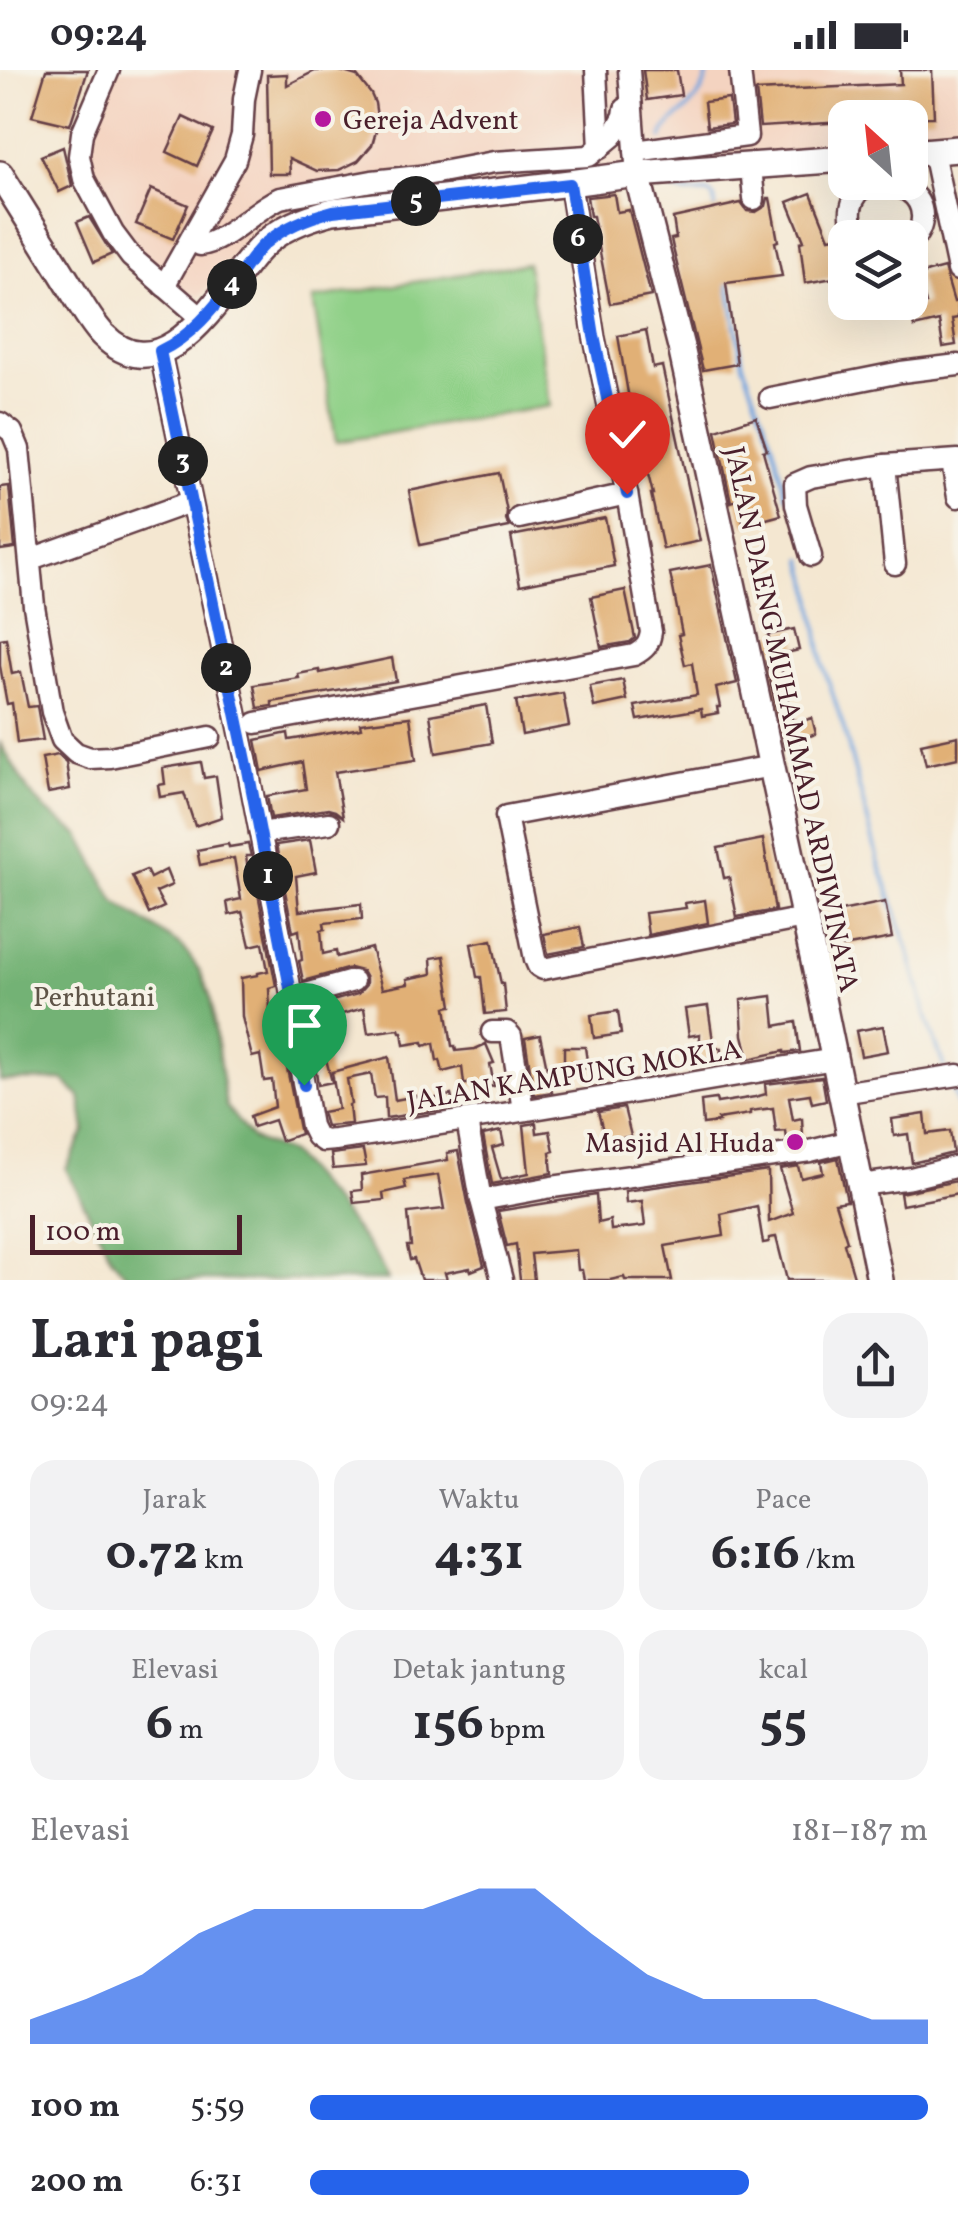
<!DOCTYPE html>
<html lang="id">
<head>
<meta charset="utf-8">
<style>
  :root { --surface:#fff; --page:#f2f2f3; --text:#2b2b33; --muted:#7c7c81; --accent:#2563eb }
  body { margin:0; font-family:Vollkorn,serif; background:var(--page); color:var(--text); height:100vh; display:flex; flex-direction:column; font-size:38px; white-space:nowrap }
  * { box-sizing:border-box; margin:0 }
  p { font-size:32px; color:var(--muted) }
  .icon { flex:none; width:55px; height:55px; fill:none; stroke:currentColor; stroke-width:2; stroke-linecap:round; stroke-linejoin:round }
  .map { position:relative; height:1210px; overflow:hidden }
  .drawer { display:flex; flex-direction:column; background:var(--surface); flex:1 }
  .drawer>* { flex:none }
  .needle { width:65px; rotate:333deg }
  .tools { position:absolute; left:828px; top:30px; display:grid; gap:20px }
  .tools a { display:grid; place-items:center; width:100px; height:100px; border-radius:20px; background:var(--surface); box-shadow:0 10px 40px #0002; font-size:50px }
  .scale { position:absolute; left:30px; bottom:25px; width:212px; box-sizing:border-box; padding-left:10px; border:5px solid #4a1f2b; border-top:0; font-size:28px; line-height:35px; white-space:nowrap; color:#4a1f2b; -webkit-text-stroke:8px #f7f3e8; paint-order:stroke }
  .pin { position:absolute; display:grid; place-items:center; width:85px; height:85px; color:#fff; margin:-102px -42px; border-radius:50% 50% 50% 0; rotate:-45deg; box-shadow:0 0 10px #0007 }
  .pin .icon { rotate:45deg }
  .km { position:absolute; width:50px; height:50px; margin:-25px; border-radius:50%; background:#222; color:#fff; font-size:28px; line-height:50px; text-align:center }
  .round { display:grid; place-items:center; flex:none; width:105px; height:105px; border-radius:30px; background:var(--page) }
  .headline { display:flex; align-items:center; justify-content:space-between; height:170px; padding:0 30px }
  h1 { font-size:55px; font-weight:700; line-height:75px }
  .figures { display:grid; grid-template-columns:repeat(3,1fr); gap:15px; height:170px; padding:10px 30px }
  .figures div { display:grid; align-content:center; border-radius:25px; background:var(--page); text-align:center }
  .figures b { font-size:50px; font-weight:700 }
  .figures small { font-size:28px; font-weight:400 }
  .figures p { font-size:28px }
  .chart { height:280px; padding:20px 30px }
  .chart p { display:flex; justify-content:space-between }
  .chart svg { width:100%; height:180px; margin-top:10px; fill:var(--accent); opacity:.7 }
  ul { padding:0 30px; list-style:none; font-size:32px }
  li { display:grid; grid-template-columns:160px 120px 1fr; align-items:center; height:75px }
  li i { height:25px; border-radius:12px; background:var(--accent) }
  .status { display:flex; justify-content:space-between; align-items:center; height:70px; padding:0 50px; background:var(--surface); direction:ltr }
  .status svg { height:28px; fill:currentColor }
  .map>svg:first-child { display:block }
  .built { fill:#f4d3c0 }
  .green { fill:#8fd087; stroke:#6c7859; stroke-width:2.5 }
  .forest { fill:#73b274; stroke:#5e6850; stroke-width:2.5 }
  .lines { fill:none; stroke-linecap:round; stroke-linejoin:round }
  .stream { stroke:#73a5de; stroke-width:4 }
  .building { fill:#e1b076 }
  .minor-casing { stroke:#643d44; stroke-width:25 }
  .major-casing { stroke:#643d44; stroke-width:30 }
  .minor { stroke:#fff; stroke-width:20 }
  .major { stroke:#fff; stroke-width:25 }
  .route-casing { stroke:#fff; stroke-width:20 }
  .route { stroke:#2563eb; stroke-width:12 }
  .poi-dot { fill:#b5179e; stroke:#f7f3e8; stroke-width:4 }
  .labels { text-anchor:middle; stroke-width:8; stroke-linejoin:round; paint-order:stroke }
  .poi-label { font-size:28px; fill:#4a1f2b; stroke:#f7f3e8; text-anchor:start }
  .street-label { font-size:28px; fill:#4a1f2b; stroke:#f7f3e8 }
  .park-label { font-size:28px; fill:#5f5447; stroke:#f7f3e8 }
</style>
</head>
<body>
<div class="status"><b>09:24</b><svg viewBox="0 0 49 12"><path d="M0 12V9h3v3zM5 12V6h3v6zM10 12V3h3v9zM15 12V0h3v12zM26 1h20v11H26zM47 4h2v5h-2z"/></svg></div>
<div class="map">
<svg width="958" height="1210" viewBox="0 0 958 1210">
  <rect width="100%" height="100%" fill="#f7f3e8"/>
  <filter id="ink" filterUnits="userSpaceOnUse"><feTurbulence type="fractalNoise" baseFrequency=".01" numOctaves="2"/><feDisplacementMap in="SourceGraphic" scale="20" xChannelSelector="R" yChannelSelector="G"/><feConvolveMatrix kernelMatrix="1 2 1 2 8 2 1 2 1" color-interpolation-filters="sRGB"/></filter>
  <filter id="wash" filterUnits="userSpaceOnUse"><feTurbulence type="fractalNoise" baseFrequency=".0048" numOctaves="4" result="noise"/><feDisplacementMap in="SourceGraphic" scale="40" xChannelSelector="R" yChannelSelector="G"/><feGaussianBlur stdDeviation="2.25" result="paint"/><feColorMatrix in="noise" values="0 0 0 0 0 0 0 0 0 0 0 0 0 0 0 0 0 1.4 0 .05"/><feComposite in="paint" operator="in"/></filter>
  <g filter="url(#wash)">
    <rect width="100%" height="100%" fill="#f4e7d1"/>
    <polygon class="built" points="114,0 958,0 958,70 910,73 910,48 845,48 845,78 652,96 650,84 627,101 347,132 289,142 268,150 254,160 200,228 160,205 135,181 95,117 87,90 89,66"/>
    <polygon class="green" points="527,193 550,336 336,372 313,229"/>
    <polygon class="forest" points="0,673 29,722 48,742 80,765 115,832 183,877 200,901 210,926 226,1036 252,1069 290,1083 344,1145 376,1187 388,1210 130,1210 111,1187 66,1099 85,1060 80,1027 63,1010 0,1011"/>
    <g class="lines">
      <g class="stream">
        <path d="M662 68C666 53 679 48 689 37 699 27 706 14 709 0"/>
        <polyline points="670,118 686,123 709,123 714,128 716,141"/>
        <polyline points="728,209 743,294 772,371 787,426"/>
        <polyline points="803,489 810,513 823,594 844,659 878,790 907,875 928,952 944,996"/>
        <polyline points="950,1013 958,1035"/>
      </g>
    </g>
    <g id="blocks">
      <g class="building">
        <polygon points="46,0 88,0 70,55 32,46"/>
        <polygon points="337,0 357,6 371,24 375,33 378,54 372,75 358,91 339,100 317,101 289,88 290,104 269,104 267,5 287,4 287,15 315,1"/>
        <polygon points="643,0 677,0 681,25 647,30"/>
        <polygon points="900,0 932,0 934,47 845,48 845,52 760,57 756,21 901,14"/>
        <polygon points="729,29 732,54 707,57 704,32"/>
        <polygon points="183,47 213,61 197,96 167,82"/>
        <polygon points="63,77 72,116 59,122 41,86"/>
        <polygon points="151,119 188,135 173,169 136,154"/>
        <polygon points="811,123 829,168 835,167 837,189 845,188 845,206 805,213 800,172 804,171 788,132"/>
        <polygon points="614,124 617,142 629,140 651,226 610,234 593,146 590,146 587,127"/>
        <polygon points="768,128 770,128 778,171 775,172 782,206 726,213 737,294 703,300 673,178 671,169 676,168 673,148 741,133 747,141 756,142 766,136"/>
        <polygon points="89,147 112,184 94,192 77,152"/>
        <polygon points="944,198 954,232 958,231 958,248 952,249 956,275 943,277 939,251 914,257 909,238 926,234 918,205"/>
        <polygon points="646,260 653,298 662,296 700,471 663,479 651,424 653,424 629,329 618,266"/>
        <polygon points="756,347 767,380 763,381 781,445 744,455 737,430 731,432 716,360"/>
        <polygon points="499,403 507,442 506,450 509,457 420,475 409,421"/>
        <polygon points="9,416 15,478 0,480 0,417"/>
        <polygon points="605,448 614,496 520,515 511,466"/>
        <polygon points="711,495 737,613 716,618 720,637 717,637 718,643 702,646 701,639 638,650 635,636 697,625 692,593 685,595 678,565 682,564 670,503"/>
        <polygon points="625,520 635,568 630,572 601,577 591,527"/>
        <polygon points="794,559 799,580 773,586 768,565"/>
        <polygon points="6,568 12,604 21,602 28,637 37,636 43,670 17,673 12,633 7,634 0,596 0,569"/>
        <polygon points="392,588 396,611 272,632 272,636 258,638 254,615 299,608 298,604 319,600 320,603"/>
        <polygon points="779,588 792,650 795,650 796,653 812,648 816,664 798,670 799,676 785,679 766,591"/>
        <polygon points="623,610 627,630 594,637 590,616"/>
        <polygon points="563,623 569,656 522,665 516,631"/>
        <polygon points="486,635 492,673 436,683 430,645"/>
        <polygon points="410,647 416,690 335,702 343,747 335,741 328,739 271,748 267,726 306,719 302,692 262,701 256,670 288,663 289,670 361,658 360,653"/>
        <polygon points="958,666 958,688 926,695 921,674"/>
        <polygon points="58,685 66,692 70,719 48,723 42,688"/>
        <polygon points="201,692 204,708 216,706 222,747 195,756 184,723 160,727 158,715 165,714 163,698"/>
        <polygon points="763,769 775,840 737,847 729,807 724,808 718,778"/>
        <polygon points="310,770 316,802 296,806 299,841 361,834 362,849 324,853 325,859 321,860 323,884 336,881 337,887 371,878 382,919 408,914 407,909 432,904 431,888 444,886 452,936 446,937 452,976 455,976 456,981 475,979 486,974 494,993 490,994 494,1016 481,1018 480,1014 464,1014 462,997 443,1002 440,990 437,991 434,973 424,976 423,972 404,975 402,962 400,962 399,959 368,963 364,938 324,949 328,973 322,974 332,1012 318,1015 307,938 358,924 366,915 366,908 362,901 350,898 303,911 299,891 302,890 299,860 293,862 276,775"/>
        <polygon points="228,774 229,777 248,774 251,786 246,786 249,809 255,808 276,916 269,918 270,942 279,940 281,968 300,1064 281,1071 274,1050 253,1057 250,1046 275,1037 272,1010 264,1011 260,985 252,987 242,947 241,908 258,905 258,903 268,901 263,873 250,876 242,842 229,845 227,832 241,829 234,788 200,795 197,780"/>
        <polygon points="146,800 150,808 166,800 172,815 156,822 164,837 149,844 132,806"/>
        <polygon points="705,830 708,853 648,865 645,843 686,838 685,833"/>
        <polygon points="885,832 892,868 843,877 836,842"/>
        <polygon points="580,857 584,877 548,884 544,864"/>
        <polygon points="492,870 501,914 503,914 506,942 485,944 481,907 477,907 471,874"/>
        <polygon points="772,926 775,956 796,952 800,981 784,983 784,981 749,989 743,965 741,930"/>
        <polygon points="708,936 714,978 721,978 720,990 699,989 700,964 689,966 685,939"/>
        <polygon points="618,941 621,964 594,968 591,945"/>
        <polygon points="883,956 888,981 861,986 856,961"/>
        <polygon points="540,965 552,1022 534,1025 525,968"/>
        <polygon points="564,977 585,977 588,998 564,1002"/>
        <polygon points="389,987 395,1030 416,1026 418,1032 451,1025 454,1038 386,1048 385,1027 375,1028 371,1004 347,1009 351,1034 349,1035 351,1054 326,1056 322,1042 338,1039 332,1002"/>
        <polygon points="822,1007 826,1030 812,1033 810,1024 789,1027 793,1050 802,1048 803,1068 787,1070 786,1061 776,1062 773,1038 750,1041 750,1044 718,1049 719,1052 703,1054 701,1031 716,1029 717,1033 755,1027 766,1024 765,1014"/>
        <polygon points="624,1038 631,1066 606,1072 598,1042"/>
        <polygon points="925,1044 927,1064 950,1061 953,1083 912,1093 908,1064 894,1066 892,1049"/>
        <polygon points="536,1053 537,1063 550,1061 554,1081 550,1082 552,1103 492,1114 483,1065 501,1061 504,1075 492,1078 501,1109 529,1103 524,1055"/>
        <polygon points="363,1080 366,1096 333,1099 331,1084"/>
        <polygon points="458,1081 468,1133 484,1196 471,1201 470,1198 445,1203 447,1210 421,1210 414,1189 410,1190 407,1176 411,1176 408,1143 444,1139 438,1105 404,1110 406,1118 383,1123 384,1130 354,1133 352,1121 362,1120 361,1105 448,1090 447,1083"/>
        <polygon points="838,1088 847,1131 835,1133 847,1171 844,1173 855,1210 787,1210 776,1167 769,1168 769,1172 763,1173 757,1136 721,1144 724,1166 665,1176 672,1210 625,1210 624,1207 610,1210 584,1210 582,1200 578,1200 576,1180 531,1184 534,1210 520,1210 516,1174 507,1176 498,1141 596,1125 598,1153 610,1150 611,1160 645,1156 642,1131 626,1133 625,1121 768,1101 769,1152 793,1143 780,1099 798,1096 801,1108 823,1103 821,1092"/>
        <polygon points="956,1111 958,1124 902,1135 900,1123"/>
      </g>
    </g>
  </g>
  <g filter="url(#ink)">
    <use href="#blocks" fill-opacity="0" stroke="#643d44" stroke-width="2.5"/>
    <g class="lines">
      <defs>
        <g id="minor">
          <polyline points="109,0 82,63 79,86 84,109 113,163 131,187 204,250"/>
          <polyline points="596,0 600,78"/>
          <polyline points="629,0 636,93"/>
          <polyline points="635,81 747,66 740,0"/>
          <polyline points="933,82 958,200"/>
          <polyline points="751,96 754,129"/>
          <path d="M884 112C892 115 902 117 908 121 927 134 926 159 910 172"/>
          <path d="M858 168C846 145 848 128 870 112"/>
          <path d="M191 169 200 175C226 172 253 140 280 128L372 111 420 106 494 92 589 86 613 66 624 46 625 39"/>
          <polyline points="164,216 235,90 242,65 244,29 250,0"/>
          <path d="M160 281 248 700 292 928 295 966 311 1056 316 1066 323 1071 335 1070C502 1046 668 1016 835 989"/>
          <polyline points="770,328 901,302 958,295"/>
          <polyline points="0,353 12,362 19,379 34,536 52,642 62,670 76,683 90,688 110,687 210,667"/>
          <polyline points="952,392 958,427"/>
          <polyline points="885,395 895,494"/>
          <polyline points="519,448 627,424"/>
          <polyline points="811,486 796,435 795,414 811,407 885,395 958,390"/>
          <polyline points="31,489 190,432"/>
          <path d="M256 653 634 585C645 579 649 575 651 562L627 424 594 266 570 113"/>
          <polyline points="772,696 506,746 535,889 538,896 543,899 804,848"/>
          <polyline points="260,763 329,753"/>
          <polyline points="292,928 353,911"/>
          <polyline points="492,962 507,962 511,966 523,1040"/>
          <polyline points="841,1023 958,1005"/>
          <polyline points="467,1051 481,1130 502,1210"/>
          <polyline points="861,1115 911,1108 958,1096"/>
          <polyline points="481,1130 552,1117 810,1081 851,1071"/>
        </g>
        <g id="major">
          <polyline points="910,83 958,79"/>
          <path d="M0 104C22 139 43 173 65 208 77 227 88 249 103 265 167 329 223 217 259 179 279 158 306 148 333 141L570 113 637 104 845 89"/>
          <polyline points="637,104 681,277 820,919 880,1210"/>
        </g>
      </defs>
      <use href="#minor" class="minor-casing"/>
      <use href="#major" class="major-casing"/>
      <use href="#minor" class="minor"/>
      <use href="#major" class="major"/>
    </g>
  </g>
  <g class="lines" filter="url(#ink)">
    <defs>
      <path id="route" d="M304 1015 295 966 292 928 248 700 160 281C194 265 216 235 239 206 246 196 254 184 263 175 284 157 307 148 333 141L570 114 594 266 627 424"/>
    </defs>
    <use href="#route" class="route-casing"/>
    <use href="#route" class="route"/>
  </g>
  <g class="poi-dot">
    <circle cx="323" cy="49" r="10"/>
    <circle cx="795" cy="1072" r="10"/>
  </g>
  <g class="labels">
    <g class="poi-label">
      <text x="343" y="59">Gereja Advent</text>
      <text x="775" y="1082" text-anchor="end">Masjid Al Huda</text>
    </g>
    <g class="street-label">
      <text transform="translate(793 649) rotate(78)" y="10">JALAN DAENG MUHAMMAD ARDIWINATA</text>
      <text transform="translate(574 1004) rotate(-9)" y="10">JALAN KAMPUNG MOKLA</text>
    </g>
    <g class="park-label">
      <text x="94" y="936">Perhutani</text>
    </g>
  </g>
</svg>
<div class="tools">
<a><svg class="needle" viewBox="-14 -14 28 28"><path d="M0-13l5 13h-10z" fill="#e53935"/><path d="M0 13l5-13h-10z" fill="#7c7c81"/></svg></a>
<a><svg class="icon" aria-label="layers" viewBox="0 0 24 24"><path d="M12 4l9 5-9 5-9-5zM3 14l9 5 9-5"/></svg></a>
</div>
<div class="scale">100 m</div>
<div class="pin" style="left:304px;top:1015px;background:#1e9e55"><svg class="icon" aria-label="arrive" viewBox="0 0 24 24"><path d="M6 21V4h12l-3 4 3 4H6"/></svg></div>
<div class="pin" style="left:627px;top:424px;background:#d93025"><svg class="icon" aria-label="check" viewBox="0 0 24 24"><path d="M5 12l5 5 9-10"/></svg></div>
<b class="km" style="left:268px;top:806px">1</b>
<b class="km" style="left:226px;top:598px">2</b>
<b class="km" style="left:183px;top:391px">3</b>
<b class="km" style="left:232px;top:214px">4</b>
<b class="km" style="left:416px;top:131px">5</b>
<b class="km" style="left:578px;top:169px">6</b>
</div>
<section class="drawer">
<div class="headline"><div><h1>Lari pagi</h1><p>09:24</p></div><a class="round"><svg class="icon" aria-label="share" viewBox="0 0 24 24"><path d="M12 15V3M7 8l5-5 5 5M5 13v7h14v-7"/></svg></a></div>
<div class="figures">
<div><p>Jarak</p><b>0.72<small> km</small></b></div>
<div><p>Waktu</p><b>4:31</b></div>
<div><p>Pace</p><b>6:16<small> /km</small></b></div>
</div>
<div class="figures">
<div><p>Elevasi</p><b>6<small> m</small></b></div>
<div><p>Detak jantung</p><b>156<small> bpm</small></b></div>
<div><p>kcal</p><b>55</b></div>
</div>
<div class="chart"><p><span>Elevasi</span>181–187 m</p>
<svg viewBox="0 0 160 44" preserveAspectRatio="none"><path d="M0 44V38L10 33L20 27L30 17L40 11L50 11L60 11L70 11L80 6L90 6L100 17L110 27L120 33L130 33L140 33L150 38L160 38V44z"/></svg>
</div>
<ul>
<li><b>100 m</b>5:59<i style="width:100%"></i></li>
<li><b>200 m</b>6:31<i style="width:71%"></i></li>
</ul>
</section>
</body>
</html>
